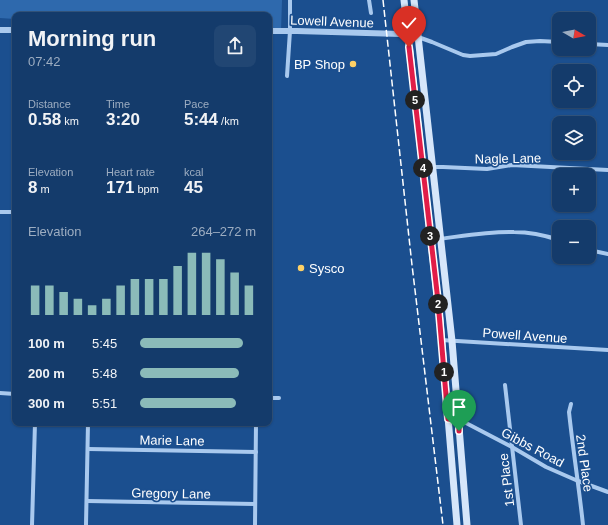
<!DOCTYPE html>
<html lang="en">
<head>
<meta charset="utf-8">
<style>
  :root { --surface:#143b6b; --page:#214673; --text:#f1f3f6; --muted:#9dadc1; --line:#33557e; --accent:#8bbbb9 }
  body { margin:0; font-family:Helvetica,sans-serif; background:var(--page); color:var(--text); height:100vh; display:flex; flex-direction:column; font-size:15px; white-space:nowrap }
  * { box-sizing:border-box; margin:0 }
  p { font-size:13px; color:var(--muted) }
  .icon { flex:none; width:22px; height:22px; fill:none; stroke:currentColor; stroke-width:2; stroke-linecap:round; stroke-linejoin:round }
  .map { position:relative; flex:1; overflow:hidden }
  .side { position:absolute; left:12px; top:12px; width:260px; height:414px; display:flex; flex-direction:column; background:var(--surface); border-radius:8px; box-shadow:0 1px 3px #0004,0 0 0 1px var(--line) }
  .side>* { flex:none }
  .needle { width:26px; rotate:99deg }
  .tools { position:absolute; left:552px; top:12px; display:grid; gap:8px }
  .tools a { display:grid; place-items:center; width:44px; height:44px; border-radius:8px; background:var(--surface); box-shadow:0 1px 3px #0004,0 0 0 1px var(--line); font-size:20px }
  .pin { position:absolute; display:grid; place-items:center; width:34px; height:34px; color:#fff; margin:-41px -17px; border-radius:50% 50% 50% 0; rotate:-45deg; box-shadow:0 0 4px #0007 }
  .pin .icon { rotate:45deg }
  .km { position:absolute; width:20px; height:20px; margin:-10px; border-radius:50%; background:#222; color:#fff; font-size:11px; line-height:20px; text-align:center }
  .round { display:grid; place-items:center; flex:none; width:42px; height:42px; border-radius:8px; background:var(--page) }
  .overview { display:flex; align-items:center; justify-content:space-between; height:68px; padding:0 16px }
  h1 { font-size:22px; font-weight:800; line-height:30px }
  .figures { display:grid; grid-template-columns:repeat(3,1fr); gap:6px; height:68px; padding:4px 16px }
  .figures div { display:grid; align-content:center }
  .figures b { font-size:17px; font-weight:800 }
  .figures small { font-size:11px; font-weight:400 }
  .figures p { font-size:11px }
  .chart { height:112px; padding:8px 16px }
  .chart p { display:flex; justify-content:space-between }
  .chart svg { width:100%; height:72px; margin-top:4px; stroke:var(--accent); stroke-width:6 }
  ul { padding:0 16px; list-style:none; font-size:13px }
  li { display:grid; grid-template-columns:64px 48px 1fr; align-items:center; height:30px }
  li i { height:10px; border-radius:5px; background:var(--accent) }
  .map>svg:first-child { display:block }
  .green { fill:#2e69ad }
  .lines { fill:none; stroke-linecap:round; stroke-linejoin:round }
  .minor { stroke:#a9c9ee; stroke-width:4 }
  .tertiary { stroke:#a9c9ee; stroke-width:6 }
  .secondary { stroke:#d6e6fa; stroke-width:7 }
  .rail { stroke:#fff; stroke-width:1.5; stroke-dasharray:7 3; stroke-linecap:butt }
  .route-casing { stroke:#fff; stroke-width:8 }
  .route { stroke:#e11d48; stroke-width:5 }
  .poi-dot { fill:#ffd166; stroke:#1b4f8f; stroke-width:1.5 }
  .labels { text-anchor:middle; stroke-width:3.5; stroke-linejoin:round; paint-order:stroke }
  .street-label { font-size:13px; fill:#fff; stroke:#1b4f8f }
  .poi-label { font-size:13px; fill:#fff; stroke:#1b4f8f; text-anchor:end }
</style>
</head>
<body>
<div class="map">
<svg width="608" height="525" viewBox="0 0 608 525">
  <rect width="100%" height="100%" fill="#1b4f8f"/>
  <polygon class="green" points="0,0 282,0 281,31 269,29 269,15 15,15 15,19 0,18"/>
  <g class="lines">
    <g class="minor">
      <polyline points="369,0 371,13"/>
      <polyline points="418,37 432,42 463,55 470,56 496,54 512,47 526,42 540,41 559,42"/>
      <polyline points="589,44 608,45"/>
      <polyline points="287,76 290,31 290,0"/>
      <polyline points="433,167 443,167 487,169 512,165 608,170"/>
      <polyline points="0,212 15,212"/>
      <path d="M431 240C458 237 486 231 514 232 529 232 544 235 559 240"/>
      <polyline points="589,250 608,254"/>
      <polyline points="441,340 608,350"/>
      <polyline points="505,385 521,525"/>
      <polyline points="0,393 15,394"/>
      <polyline points="269,398 279,398"/>
      <path d="M571 404 569 412C573 450 579 487 583 525"/>
      <polyline points="449,419 456,420 466,423 512,447 546,467 578,481 608,492"/>
      <polyline points="88,449 256,452"/>
      <polyline points="87,501 255,504"/>
      <polyline points="32,525 35,423"/>
      <polyline points="86,525 88,423"/>
      <polyline points="255,525 256,423"/>
    </g>
    <g class="tertiary">
      <polyline points="0,30 15,30"/>
      <polyline points="269,31 297,31 401,34 418,37"/>
    </g>
    <g class="secondary">
      <polyline points="404,0 440,321 457,525"/>
      <polyline points="414,0 452,341 467,525"/>
    </g>
    <polyline class="rail" points="383,0 412,265 443,525"/>
  </g>
  <g class="lines">
    <defs>
      <polyline id="route" points="409,47 438,301 448,419 459,420 459,431"/>
    </defs>
    <use href="#route" class="route-casing"/>
    <use href="#route" class="route"/>
  </g>
  <g class="poi-dot">
    <circle cx="353" cy="64" r="4"/>
    <circle cx="301" cy="268" r="4"/>
  </g>
  <g class="labels">
    <g class="street-label">
      <text transform="translate(332 21) rotate(2)" y="5">Lowell Avenue</text>
      <text transform="translate(508 158) rotate(-1)" y="5">Nagle Lane</text>
      <text transform="translate(525 335) rotate(4)" y="5">Powell Avenue</text>
      <text transform="translate(172 440) rotate(1)" y="5">Marie Lane</text>
      <text transform="translate(533 447) rotate(28)" y="5">Gibbs Road</text>
      <text transform="translate(585 463) rotate(82)" y="5">2nd Place</text>
      <text transform="translate(506 480) rotate(-97)" y="5">1st Place</text>
      <text transform="translate(171 493) rotate(1)" y="5">Gregory Lane</text>
    </g>
    <g class="poi-label">
      <text x="345" y="69">BP Shop</text>
      <text x="309" y="273" text-anchor="start">Sysco</text>
    </g>
  </g>
</svg>
<div class="tools">
<a><svg class="needle" viewBox="-14 -14 28 28"><path d="M0-13l5 13h-10z" fill="#e53935"/><path d="M0 13l5-13h-10z" fill="#9dadc1"/></svg></a>
<a><svg class="icon" aria-label="locate" viewBox="0 0 24 24"><circle cx="12" cy="12" r="6"/><path d="M12 2v4M12 18v4M2 12h4M18 12h4"/></svg></a>
<a><svg class="icon" aria-label="layers" viewBox="0 0 24 24"><path d="M12 4l9 5-9 5-9-5zM3 14l9 5 9-5"/></svg></a>
<a>+</a>
<a>−</a>
</div>
<div class="pin" style="left:459px;top:431px;background:#1e9e55"><svg class="icon" aria-label="arrive" viewBox="0 0 24 24"><path d="M6 21V4h12l-3 4 3 4H6"/></svg></div>
<div class="pin" style="left:409px;top:47px;background:#d93025"><svg class="icon" aria-label="check" viewBox="0 0 24 24"><path d="M5 12l5 5 9-10"/></svg></div>
<b class="km" style="left:444px;top:372px">1</b>
<b class="km" style="left:438px;top:304px">2</b>
<b class="km" style="left:430px;top:236px">3</b>
<b class="km" style="left:423px;top:168px">4</b>
<b class="km" style="left:415px;top:100px">5</b>
<section class="side">
<div class="overview"><div><h1>Morning run</h1><p>07:42</p></div><a class="round"><svg class="icon" aria-label="share" viewBox="0 0 24 24"><path d="M12 15V3M7 8l5-5 5 5M5 13v7h14v-7"/></svg></a></div>
<div class="figures">
<div><p>Distance</p><b>0.58<small> km</small></b></div>
<div><p>Time</p><b>3:20</b></div>
<div><p>Pace</p><b>5:44<small> /km</small></b></div>
</div>
<div class="figures">
<div><p>Elevation</p><b>8<small> m</small></b></div>
<div><p>Heart rate</p><b>171<small> bpm</small></b></div>
<div><p>kcal</p><b>45</b></div>
</div>
<div class="chart"><p><span>Elevation</span>264–272 m</p>
<svg viewBox="0 0 160 44" preserveAspectRatio="none"><path d="M5 44V26M15 44V26M25 44V30M35 44V34M45 44V38M55 44V34M65 44V26M75 44V22M85 44V22M95 44V22M105 44V14M115 44V6M125 44V6M135 44V10M145 44V18M155 44V26"/></svg>
</div>
<ul>
<li><b>100 m</b>5:45<i style="width:89%"></i></li>
<li><b>200 m</b>5:48<i style="width:85%"></i></li>
<li><b>300 m</b>5:51<i style="width:83%"></i></li>
</ul>
</section>
</div>
</body>
</html>
